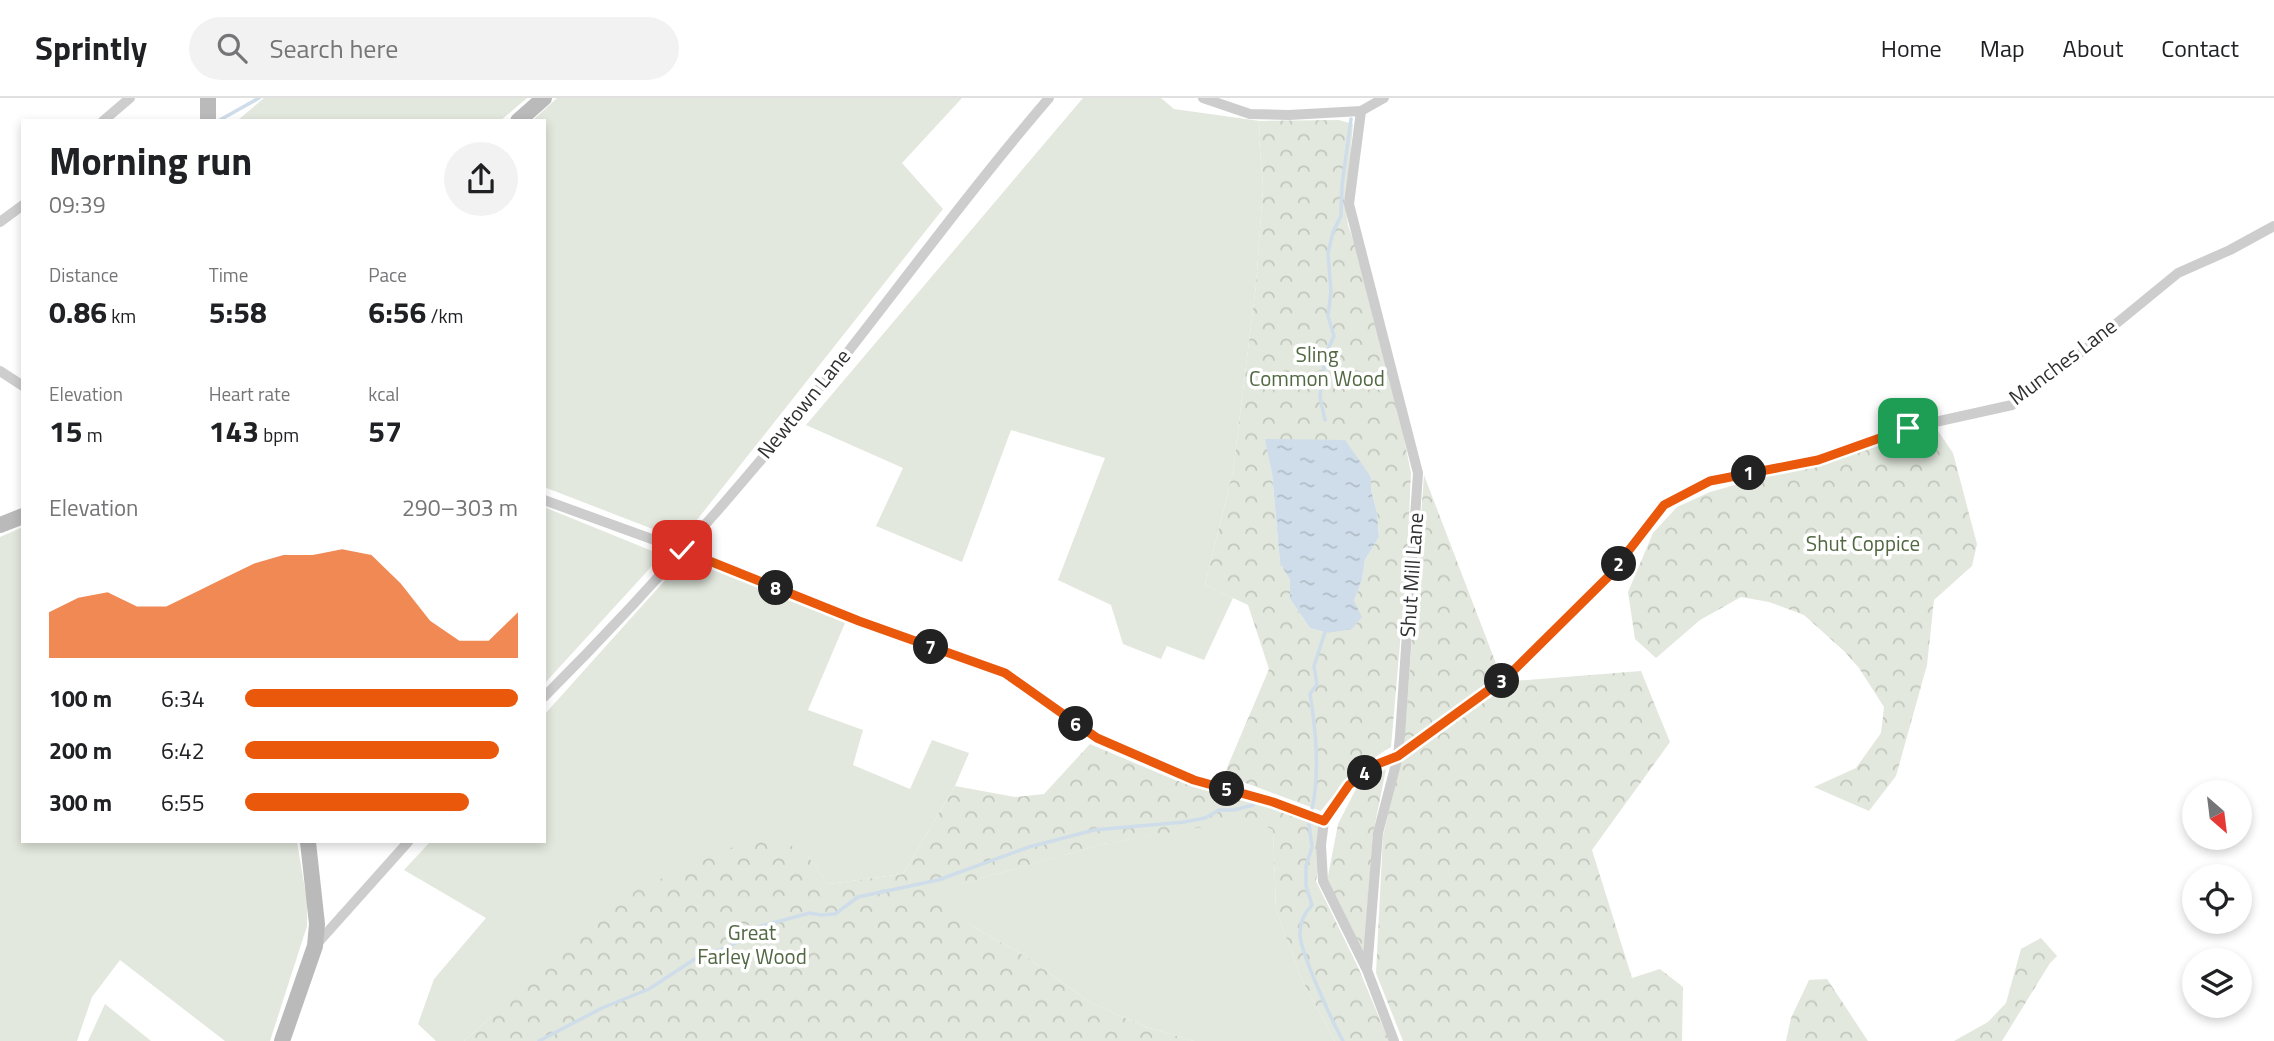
<!DOCTYPE html>
<html lang="en">
<head>
<meta charset="utf-8">
<style>
  :root { --surface:#fff; --page:#f2f2f2; --text:#202124; --muted:#757577; --line:#e0e0e0; --accent:#ea580c }
  body { margin:0; font-family:"Titillium Web",sans-serif; background:var(--page); color:var(--text); height:100vh; display:flex; flex-direction:column; font-size:26px; white-space:nowrap }
  * { box-sizing:border-box; margin:0 }
  p { font-size:23px; color:var(--muted) }
  .icon { flex:none; width:38px; height:38px; fill:none; stroke:currentColor; stroke-width:2; stroke-linecap:round; stroke-linejoin:round }
  .map { position:relative; flex:1; overflow:hidden }
  .panel { position:absolute; left:21px; top:21px; width:525px; height:724px; display:flex; flex-direction:column; background:var(--surface); border-radius:0px; box-shadow:0 4px 10px #0003 }
  .panel>* { flex:none }
  .needle { width:46px; rotate:152deg }
  .fabs { position:absolute; left:2182px; top:682px; display:grid; gap:14px }
  .fabs a { display:grid; place-items:center; width:70px; height:70px; border-radius:50%; background:var(--surface); box-shadow:0 4px 10px #0003; font-size:35px }
  .pin { position:absolute; display:grid; place-items:center; width:60px; height:60px; color:#fff; margin:-30px; border-radius:14px; box-shadow:0 4px 10px #0006 }
  .km { position:absolute; width:35px; height:35px; margin:-18px; border-radius:50%; background:#222; color:#fff; font-size:19px; line-height:35px; text-align:center }
  .round { display:grid; place-items:center; flex:none; width:74px; height:74px; border-radius:37px; background:var(--page) }
  .headline { display:flex; align-items:center; justify-content:space-between; height:119px; padding:0 28px }
  h1 { font-size:38px; font-weight:700; line-height:52px }
  .metrics { display:grid; grid-template-columns:repeat(3,1fr); gap:10px; height:119px; padding:7px 28px }
  .metrics div { display:grid; align-content:center }
  .metrics b { font-size:30px; font-weight:700 }
  .metrics small { font-size:19px; font-weight:400 }
  .metrics p { font-size:19px }
  .chart { height:196px; padding:14px 28px }
  .chart p { display:flex; justify-content:space-between }
  .chart svg { width:100%; height:126px; margin-top:7px; fill:var(--accent); opacity:.7 }
  ul { padding:0 28px; list-style:none; font-size:23px }
  li { display:grid; grid-template-columns:112px 84px 1fr; align-items:center; height:52px }
  li i { height:18px; border-radius:9px; background:var(--accent) }
  header { display:flex; align-items:center; gap:42px; box-sizing:border-box; height:98px; padding:0 35px; background:var(--surface); border-bottom:2px solid var(--line) }
  header strong { font-size:33px }
  nav { display:flex; gap:38px; margin-inline-start:auto; font-size:24px }
  .search { width:490px; height:63px; background:var(--page); display:flex; align-items:center; gap:18px; box-sizing:border-box; padding:0 24px; border-radius:38px; color:var(--muted); font-size:26px }
  .map>svg:first-child { display:block }
  .green { fill:#e2e8dd }
  .forest { fill:url(#forest-crowns); fill-rule:evenodd }
  .water { fill:url(#water-ripples) }
  .lines { fill:none; stroke-linecap:round; stroke-linejoin:round }
  .stream { stroke:#cedde9; stroke-width:3.5 }
  .street { stroke:#cdcdcd; stroke-width:10 }
  .secondary { stroke:#bababa; stroke-width:16 }
  .route-casing { stroke:#fff; stroke-width:14 }
  .route { stroke:#ea580c; stroke-width:9 }
  .labels { text-anchor:middle; stroke-width:7; stroke-linejoin:round; paint-order:stroke }
  .park-label { font-size:21px; fill:#516842; stroke:#fff }
  .street-label { font-size:21px; fill:#303030; stroke:#fff }
</style>
</head>
<body>
<header>
<strong>Sprintly</strong>
<div class="search"><svg class="icon" aria-label="search" viewBox="0 0 24 24"><circle cx="10" cy="10" r="6"/><path d="M15 15l6 6"/></svg>Search here</div>
<nav><a>Home</a><a>Map</a><a>About</a><a>Contact</a></nav>
</header>
<div class="map">
<svg width="2274" height="943" viewBox="0 0 2274 943">
  <defs>
    <pattern id="forest-crowns" width="20" height="18" patternUnits="userSpaceOnUse" patternTransform="scale(1.75)"><rect width="20" height="18" fill="#e2e8dd"/><path d="M2 6a3 3 0 1 1 6 0M12 15a3 3 0 1 1 6 0" fill="none" stroke="#c2c7be"/></pattern>
    <pattern id="water-ripples" width="26" height="14" patternUnits="userSpaceOnUse" patternTransform="scale(1.75)"><rect width="26" height="14" fill="#cedde9"/><path d="M2 4q2-2 4 0t4 0M15 11q2-2 4 0t4 0" fill="none" stroke="#b1bec8"/></pattern>
  </defs>
  <rect width="100%" height="100%" fill="#fff"/>
  <g class="green">
    <polygon points="264,0 527,0 500,23 237,23"/>
    <polygon points="557,0 962,0 902,65 943,111 681,442 544,389 544,23 532,23"/>
    <polygon points="1083,0 1161,0 1174,11 1260,23 1259,40 1263,90 1256,187 1233,373 1205,487 1233,500 1204,562 1167,548 1161,561 1123,546 1111,507 1058,482 1105,360 1011,332 962,464 876,428 903,370 806,327"/>
    <polygon points="544,409 662,457 544,586"/>
    <polygon points="23,429 23,744 297,744 307,803 307,828 270,943 225,943 120,862 92,899 77,943 0,943 0,439"/>
    <polygon points="685,460 845,525 808,612 863,632 853,667 910,691 932,642 969,655 955,688 903,776 828,786 807,757 491,919 464,943 436,943 418,926 434,881 486,820 404,772 430,744 544,744 544,617"/>
    <polygon points="1250,720 1273,732 1276,812 1301,880 1335,943 1194,943 1146,929 1091,905 1028,860 974,829 929,795 1103,746"/>
    <polygon points="105,906 151,943 88,943"/>
  </g>
  <g class="forest">
    <path d="M1339 22 1353 26 1346 110 1348 127 1380 221 1411 375 1407 465 1391 649C1362 666 1341 687 1321 713L1224 677 1269 571 1248 507 1205 487 1233 373 1256 187 1263 90 1259 40 1260 23ZM1266 341 1371 378V392L1377 414 1379 439 1365 462 1362 482 1354 503 1327 535 1310 530 1290 501V482L1280 465 1272 376Z"/>
    <polygon points="1936,330 1953,355 1977,446 1972,468 1934,502 1927,567 1896,678 1869,713 1814,689 1856,670 1881,635 1884,609 1859,570 1844,553 1804,517 1769,504 1741,499 1700,522 1656,560 1635,541 1628,494 1653,435 1677,409 1710,394"/>
    <polygon points="1424,377 1500,576 1404,648"/>
    <polygon points="1641,573 1670,644 1592,752 1632,880 1660,871 1683,889 1682,943 1403,943 1376,875 1383,738 1400,665 1513,583"/>
    <polygon points="1090,646 1175,682 1327,726 1316,783 1358,869 1389,943 1335,943 1301,880 1276,812 1273,732 1250,721 1103,746 930,795 974,829 1028,860 1091,905 1146,929 1194,943 464,943 491,919 534,874 638,791 767,734 807,757 828,786 903,776 955,688 1015,699 1044,696"/>
    <polygon points="1386,671 1373,736 1364,857 1327,783 1338,726 1359,685"/>
    <polygon points="2041,840 2057,858 2050,865 2002,943 1954,943 1988,924 2006,905 2021,851"/>
    <polygon points="1827,881 1868,943 1786,943 1791,920 1809,882"/>
  </g>
  <polygon class="water" points="1265,341 1345,342 1371,379 1371,392 1377,414 1379,439 1365,462 1362,482 1354,503 1362,519 1352,531 1327,535 1310,530 1290,501 1290,482 1280,465 1272,376"/>
  <g class="lines">
    <g class="stream">
      <polyline points="218,23 259,0"/>
      <polyline points="1325,322 1320,299 1326,255 1334,238 1328,218 1331,194 1328,155 1333,134 1341,118 1342,87 1351,21"/>
      <path d="M1312 711C1320 675 1316 632 1310 596L1317 586 1314 568 1325 534"/>
      <path d="M1309 726 1312 749 1306 768V788L1312 807C1304 815 1300 824 1300 836 1300 854 1333 925 1343 943"/>
      <polyline points="539,943 602,910 649,891 704,855 717,853 748,840 761,828 810,815 821,817 835,816 858,799 938,782 1029,749 1094,732 1184,724 1205,720 1219,712 1234,712 1253,707"/>
    </g>
    <g class="street">
      <polyline points="1203,0 1250,16 1289,17 1361,13 1384,0"/>
      <polyline points="1361,13 1349,106 1418,375 1400,638 1398,658 1378,735 1367,872 1394,943"/>
      <polyline points="103,23 130,0"/>
      <polyline points="0,124 23,107"/>
      <polyline points="0,273 23,288"/>
      <polyline points="544,402 682,452 860,523 1005,575 1097,640 1193,682 1274,704 1324,723 1349,687 1375,667 1398,658 1508,578 1609,478 1664,407 1710,383 1818,362 1908,330 2012,307 2073,261 2178,175 2230,152 2274,128"/>
      <path d="M544 599C629 514 709 425 786 332 875 223 957 107 1049 0"/>
      <polyline points="1324,723 1321,747 1323,783 1366,870"/>
      <polyline points="315,848 408,744"/>
    </g>
    <g class="secondary">
      <polyline points="208,0 208,23"/>
      <polyline points="518,23 544,0"/>
      <polyline points="0,427 23,418"/>
      <polyline points="282,943 315,848 317,826 308,744"/>
    </g>
  </g>
  <g class="lines">
    <defs>
      <polyline id="route" points="682,452 859,523 1005,575 1097,640 1194,682 1273,704 1324,723 1349,687 1375,667 1398,658 1508,578 1609,478 1664,407 1710,383 1818,362 1908,330"/>
    </defs>
    <use href="#route" class="route-casing"/>
    <use href="#route" class="route"/>
  </g>
  <g class="labels">
    <g class="park-label">
      <text x="1317" y="264">Sling<tspan x="1317" dy="24">Common Wood</tspan></text>
      <text x="1863" y="453">Shut Coppice</text>
      <text x="752" y="842">Great<tspan x="752" dy="24">Farley Wood</tspan></text>
    </g>
    <g class="street-label">
      <text transform="translate(2063 264) rotate(-37)" y="7">Munches Lane</text>
      <text transform="translate(804 306) rotate(-51)" y="7">Newtown Lane</text>
      <text transform="translate(1412 477) rotate(-86)" y="7">Shut Mill Lane</text>
    </g>
  </g>
</svg>
<div class="fabs">
<a><svg class="needle" viewBox="-14 -14 28 28"><path d="M0-13l5 13h-10z" fill="#e53935"/><path d="M0 13l5-13h-10z" fill="#757577"/></svg></a>
<a><svg class="icon" aria-label="locate" viewBox="0 0 24 24"><circle cx="12" cy="12" r="6"/><path d="M12 2v4M12 18v4M2 12h4M18 12h4"/></svg></a>
<a><svg class="icon" aria-label="layers" viewBox="0 0 24 24"><path d="M12 4l9 5-9 5-9-5zM3 14l9 5 9-5"/></svg></a>
</div>
<div class="pin" style="left:1908px;top:330px;background:#1e9e55"><svg class="icon" aria-label="arrive" viewBox="0 0 24 24"><path d="M6 21V4h12l-3 4 3 4H6"/></svg></div>
<div class="pin" style="left:682px;top:452px;background:#d93025"><svg class="icon" aria-label="check" viewBox="0 0 24 24"><path d="M5 12l5 5 9-10"/></svg></div>
<b class="km" style="left:1749px;top:375px">1</b>
<b class="km" style="left:1619px;top:466px">2</b>
<b class="km" style="left:1502px;top:583px">3</b>
<b class="km" style="left:1365px;top:675px">4</b>
<b class="km" style="left:1227px;top:691px">5</b>
<b class="km" style="left:1076px;top:626px">6</b>
<b class="km" style="left:931px;top:549px">7</b>
<b class="km" style="left:776px;top:490px">8</b>
<section class="panel">
<div class="headline"><div><h1>Morning run</h1><p>09:39</p></div><a class="round"><svg class="icon" aria-label="share" viewBox="0 0 24 24"><path d="M12 15V3M7 8l5-5 5 5M5 13v7h14v-7"/></svg></a></div>
<div class="metrics">
<div><p>Distance</p><b>0.86<small> km</small></b></div>
<div><p>Time</p><b>5:58</b></div>
<div><p>Pace</p><b>6:56<small> /km</small></b></div>
</div>
<div class="metrics">
<div><p>Elevation</p><b>15<small> m</small></b></div>
<div><p>Heart rate</p><b>143<small> bpm</small></b></div>
<div><p>kcal</p><b>57</b></div>
</div>
<div class="chart"><p><span>Elevation</span>290–303 m</p>
<svg viewBox="0 0 160 44" preserveAspectRatio="none"><path d="M0 44V28L10 23L20 21L30 26L40 26L50 21L60 16L70 11L80 8L90 8L100 6L110 8L120 18L130 31L140 38L150 38L160 28V44z"/></svg>
</div>
<ul>
<li><b>100 m</b>6:34<i style="width:100%"></i></li>
<li><b>200 m</b>6:42<i style="width:93%"></i></li>
<li><b>300 m</b>6:55<i style="width:82%"></i></li>
</ul>
</section>
</div>
</body>
</html>
